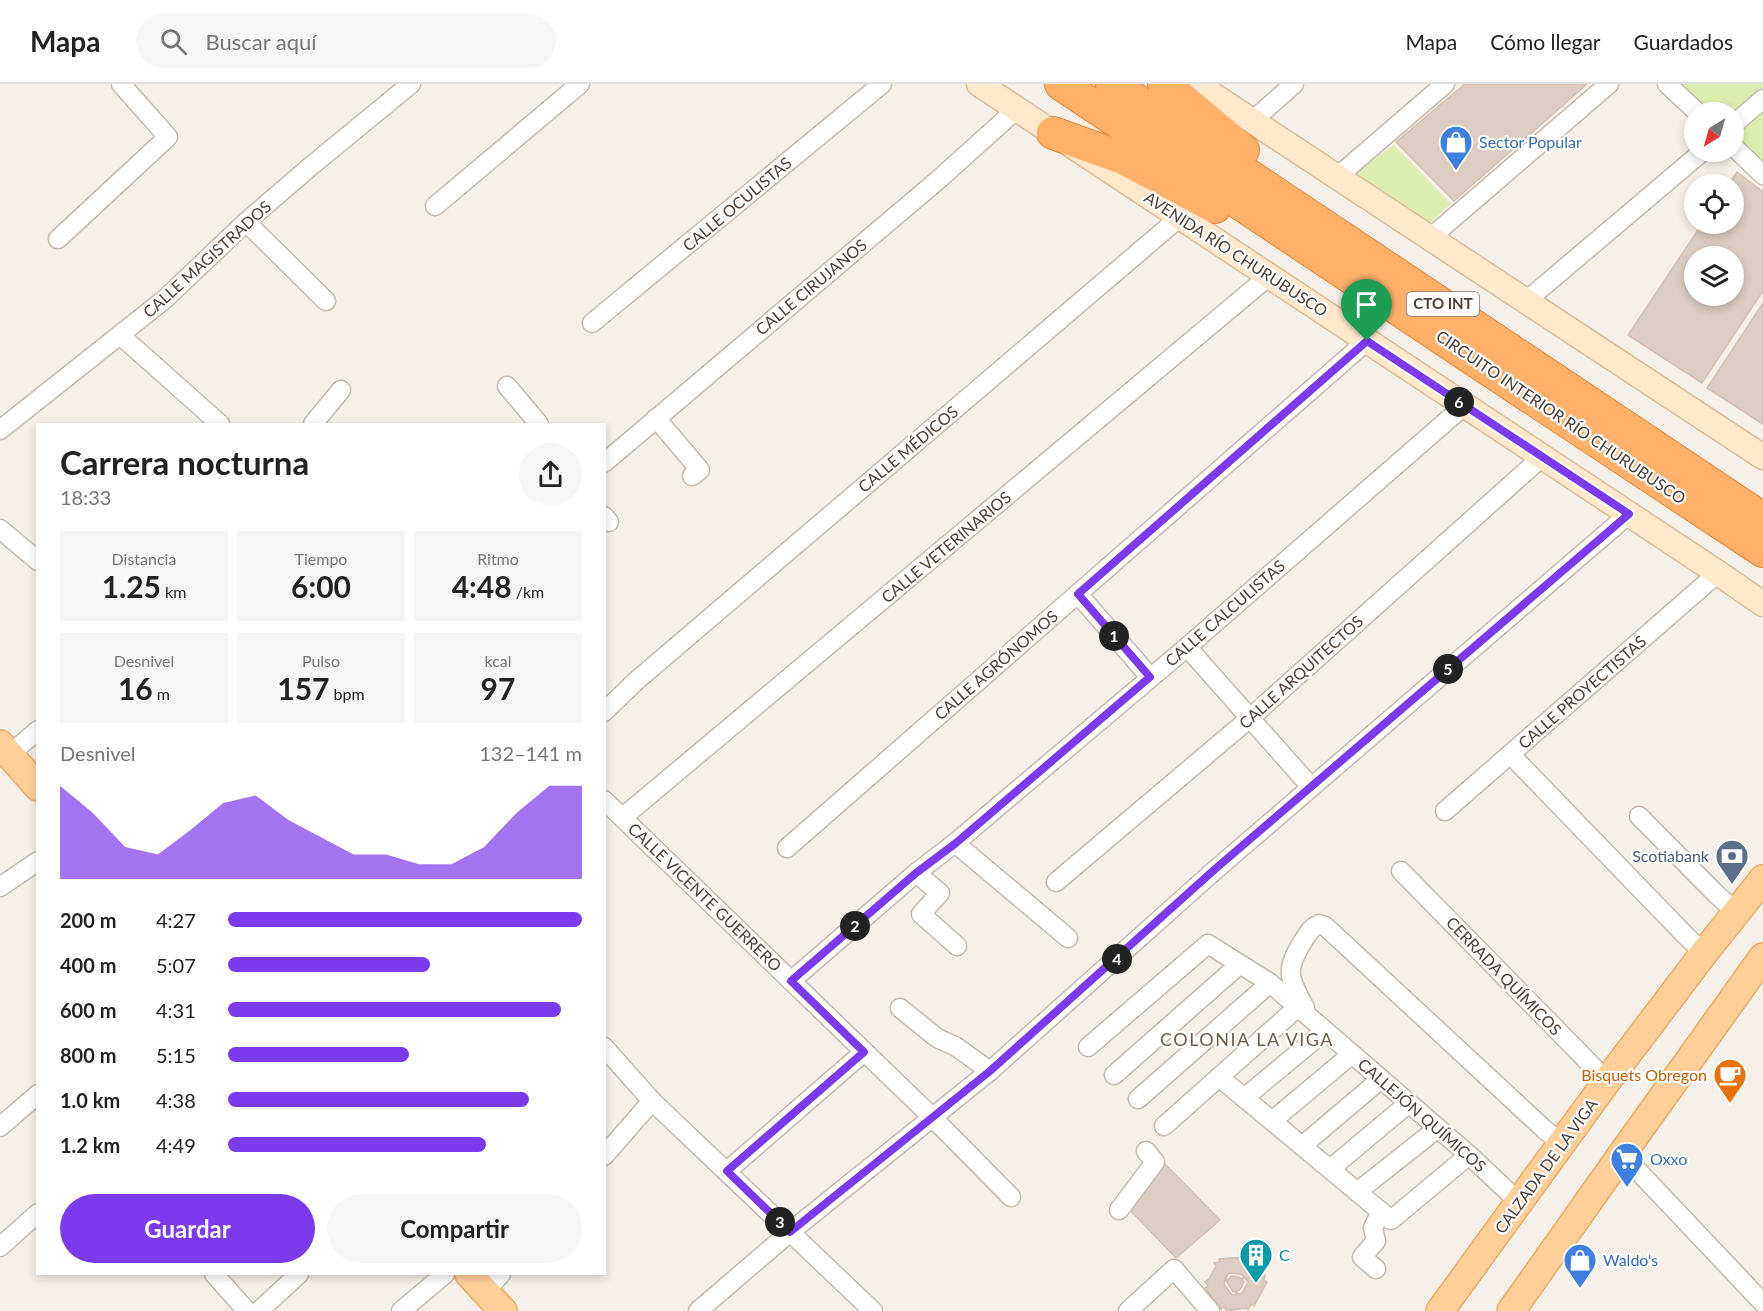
<!DOCTYPE html>
<html lang="es">
<head>
<meta charset="utf-8">
<style>
  :root { --surface:#fff; --page:#f6f6f6; --text:#222; --muted:#767676; --line:#e0e0e0; --accent:#7c3aed }
  body { margin:0; font-family:Lato,sans-serif; background:var(--page); color:var(--text); height:100vh; display:flex; flex-direction:column; font-size:22px; white-space:nowrap }
  * { box-sizing:border-box; margin:0 }
  p { font-size:20px; color:var(--muted) }
  .icon { flex:none; width:33px; height:33px; fill:none; stroke:currentColor; stroke-width:2; stroke-linecap:round; stroke-linejoin:round }
  .map { position:relative; flex:1; overflow:hidden }
  .details { position:absolute; left:36px; top:339px; width:570px; height:852px; display:flex; flex-direction:column; background:var(--surface); border-radius:0px; box-shadow:0 3px 9px #0003 }
  .details>* { flex:none }
  .needle { width:39px; rotate:217deg }
  .buttons { position:absolute; left:1684px; top:18px; display:grid; gap:12px }
  .buttons a { display:grid; place-items:center; width:60px; height:60px; border-radius:50%; background:var(--surface); box-shadow:0 3px 9px #0003; font-size:30px }
  .pin { position:absolute; display:grid; place-items:center; width:51px; height:51px; color:#fff; margin:-62px -26px; border-radius:50% 50% 50% 0; rotate:-45deg; box-shadow:0 0 6px #0007 }
  .pin .icon { rotate:45deg }
  .km { position:absolute; width:30px; height:30px; margin:-15px; border-radius:50%; background:#222; color:#fff; font-size:16px; line-height:30px; text-align:center }
  .round { display:grid; place-items:center; flex:none; width:63px; height:63px; border-radius:32px; background:var(--page) }
  .headline { display:flex; align-items:center; justify-content:space-between; height:102px; padding:0 24px }
  h1 { font-size:33px; font-weight:700; line-height:45px }
  .figures { display:grid; grid-template-columns:repeat(3,1fr); gap:9px; height:102px; padding:6px 24px }
  .figures div { display:grid; align-content:center; border-radius:0px; background:var(--page); text-align:center }
  .figures b { font-size:30px; font-weight:700 }
  .figures small { font-size:16px; font-weight:400 }
  .figures p { font-size:16px }
  .chart { height:168px; padding:12px 24px }
  .chart p { display:flex; justify-content:space-between }
  .chart svg { width:100%; height:108px; margin-top:6px; fill:var(--accent); opacity:.7 }
  .button { display:flex; gap:12px; margin-top:auto; padding:12px 24px }
  .button a { flex:1; height:69px; border-radius:36px; background:var(--accent); color:#fff; font-size:24px; font-weight:700; line-height:69px; text-align:center }
  .button a+a { background:var(--page); color:var(--text) }
  ul { padding:0 24px; list-style:none; font-size:20px }
  li { display:grid; grid-template-columns:96px 72px 1fr; align-items:center; height:45px }
  li i { height:15px; border-radius:8px; background:var(--accent) }
  header { display:flex; align-items:center; gap:36px; box-sizing:border-box; height:84px; padding:0 30px; background:var(--surface); border-bottom:2px solid var(--line) }
  header strong { font-size:28px }
  nav { display:flex; gap:33px; margin-inline-start:auto; font-size:21px }
  .search { width:420px; height:54px; background:var(--page); display:flex; align-items:center; gap:15px; box-sizing:border-box; padding:0 21px; border-radius:33px; color:var(--muted); font-size:22px }
  .map>svg:first-child { display:block }
  .green { fill:#ddedaf }
  .building { fill:#dcccc1; stroke:#d4bfb0; stroke-width:1.5; fill-rule:evenodd }
  .lines { fill:none; stroke-linecap:round; stroke-linejoin:round }
  .street-casing { stroke:#c6b9ae; stroke-width:21 }
  .secondary-casing { stroke:#ddbd98; stroke-width:27 }
  .primary-casing { stroke:#eea85f; stroke-width:30 }
  .highway-casing { stroke:#eb812e; stroke-width:34 }
  .street { stroke:#fff; stroke-width:18 }
  .secondary { stroke:#ffe8cb; stroke-width:24 }
  .primary { stroke:#ffcf9a; stroke-width:27 }
  .highway { stroke:#ffb16c; stroke-width:32 }
  .route-casing { stroke:#fff; stroke-width:12 }
  .route { stroke:#7c3aed; stroke-width:8 }
  .labels { text-anchor:middle; stroke-width:4.5; stroke-linejoin:round; paint-order:stroke }
  .shield { fill:#fff; stroke:#817973; stroke-width:1.5 }
  .shield-label { font-size:15px; font-weight:bold; fill:#4b3f37 }
  .shop-label { font-size:16px; fill:#366cbe; stroke:#fff; text-anchor:start }
  .street-label { font-size:16px; fill:#4b3f37; stroke:#fff }
  .service-label { font-size:16px; fill:#4e5e75; stroke:#fff; text-anchor:end }
  .food-label { font-size:16px; fill:#c56008; stroke:#fff; text-anchor:end }
  .culture-label { font-size:16px; fill:#0d838f; stroke:#fff; text-anchor:start }
  .neighbourhood-label { font-size:18px; letter-spacing:1.5px; fill:#6f5b4d; stroke:#fff }
</style>
</head>
<body>
<header>
<strong>Mapa</strong>
<div class="search"><svg class="icon" aria-label="search" viewBox="0 0 24 24"><circle cx="10" cy="10" r="6"/><path d="M15 15l6 6"/></svg>Buscar aquí</div>
<nav><a>Mapa</a><a>Cómo llegar</a><a>Guardados</a></nav>
</header>
<div class="map">
<svg width="1763" height="1227" viewBox="0 0 1763 1227">
  <rect width="100%" height="100%" fill="#f6f0ea"/>
  <g class="green">
    <polygon points="1677,0 1763,0 1763,5 1734,30 1734,28 1707,28"/>
    <polygon points="1763,29 1763,85 1734,57 1734,54"/>
    <polygon points="1394,61 1451,120 1428,140 1354,91"/>
  </g>
  <g class="building">
    <polygon points="1465,0 1587,0 1454,117 1396,58"/>
    <path d="M1737 88 1763 108V207L1702 299 1628 251 1702 140H1734V100H1729ZM1695 172H1734V212H1695Z"/>
    <polygon points="1763,219 1763,340 1707,304"/>
    <polygon points="1165,1080 1220,1136 1176,1174 1128,1124"/>
    <path d="M1245 1173V1176L1251 1175V1179L1261 1191H1265L1264 1196 1267 1198 1254 1222 1251 1220 1248 1226 1245 1224 1227 1227 1224 1223 1221 1225 1205 1204 1208 1202 1205 1198 1209 1195 1216 1182 1214 1179 1220 1178 1219 1175ZM1229 1189 1241 1190 1244 1193 1241 1195 1239 1193 1231 1192 1228 1196 1226 1194ZM1245 1194 1248 1198 1242 1209 1238 1210 1237 1207 1240 1206 1244 1198 1242 1196ZM1225 1195 1233 1208 1235 1207 1236 1211H1232L1224 1200Z"/>
  </g>
  <g class="lines">
    <defs>
      <g id="street">
        <polyline points="1667,0 1697,28"/>
        <polyline points="1252,37 1294,0"/>
        <polyline points="1734,40 1763,15"/>
        <polyline points="1734,63 1763,91"/>
        <polyline points="1337,93 1445,0"/>
        <polyline points="435,122 580,0"/>
        <polyline points="246,138 326,217"/>
        <polyline points="1430,154 1609,0"/>
        <polyline points="58,155 168,53 121,0"/>
        <polyline points="1526,217 1702,68"/>
        <polyline points="592,239 882,0"/>
        <polyline points="120,251 220,340"/>
        <polyline points="507,302 539,340"/>
        <polyline points="656,334 700,386 692,392"/>
        <polyline points="313,340 341,306"/>
        <polyline points="0,346 165,215 246,138 311,82 411,0"/>
        <polyline points="604,379 938,96 1017,25"/>
        <polyline points="604,432 609,438"/>
        <polyline points="0,445 38,477"/>
        <polyline points="1078,510 1150,593"/>
        <polyline points="1187,563 1311,703"/>
        <polyline points="604,628 636,597 1180,133"/>
        <polyline points="1510,670 1685,851 1704,869"/>
        <polyline points="9,671 38,646"/>
        <polyline points="604,716 932,1033 1011,1113"/>
        <polyline points="1445,727 1718,489"/>
        <polyline points="1639,732 1716,810 1737,829"/>
        <polyline points="623,733 1269,192"/>
        <polyline points="955,759 1068,854"/>
        <polyline points="787,764 1367,257"/>
        <polyline points="1401,787 1607,997"/>
        <polyline points="916,789 940,809 921,830 957,862"/>
        <polyline points="1056,798 1250,634 1542,373"/>
        <polyline points="0,803 38,777"/>
        <polyline points="791,897 916,789 955,759 1187,563 1465,321"/>
        <polyline points="900,924 937,954 955,962 990,987"/>
        <path d="M1305 924C1289 893 1284 888 1303 857 1308 850 1310 844 1319 840L1325 842 1544 1045 1562 1060"/>
        <polyline points="604,963 652,1017 873,1227"/>
        <polyline points="1088,963 1208,860 1270,899 1469,1071 1519,1118"/>
        <polyline points="1114,991 1240,880"/>
        <polyline points="1219,993 1391,1136 1469,1071"/>
        <polyline points="1244,1014 1325,947"/>
        <polyline points="1138,1015 1270,899"/>
        <polyline points="1272,1037 1352,970"/>
        <polyline points="1164,1042 1298,923"/>
        <polyline points="0,1043 38,1010"/>
        <polyline points="1302,1062 1381,995"/>
        <polyline points="1622,1070 1763,1219"/>
        <polyline points="604,1072 652,1017"/>
        <polyline points="1330,1085 1409,1019"/>
        <polyline points="727,1087 864,968"/>
        <polyline points="1357,1108 1438,1044"/>
        <polyline points="1119,1126 1155,1078 1146,1067"/>
        <polyline points="0,1163 38,1129"/>
        <polyline points="1376,1185 1362,1173 1376,1157 1373,1144 1381,1127"/>
        <polyline points="214,1190 247,1227"/>
        <polyline points="485,1208 501,1190"/>
        <polyline points="259,1227 299,1190"/>
        <polyline points="401,1227 445,1190"/>
        <polyline points="698,1227 790,1148 990,987 1214,787 1629,430"/>
        <polyline points="1128,1227 1174,1185 1210,1227"/>
      </g>
      <g id="secondary">
        <polyline points="979,0 1718,489 1763,520"/>
        <polyline points="1196,0 1763,373"/>
      </g>
      <g id="primary">
        <polyline points="0,660 38,703"/>
        <polyline points="469,1190 503,1227"/>
        <polyline points="1440,1227 1607,997 1704,869 1763,795"/>
        <polyline points="1511,1227 1622,1070 1763,873"/>
      </g>
      <g id="highway">
        <path d="M1061 0C1295 155 1528 313 1763 467"/>
        <polyline points="1112,0 1763,435"/>
        <polyline points="1164,0 1243,66"/>
        <polyline points="1053,49 1123,74 1215,123"/>
      </g>
    </defs>
    <use href="#street" class="street-casing"/>
    <use href="#secondary" class="secondary-casing"/>
    <use href="#primary" class="primary-casing"/>
    <use href="#highway" class="highway-casing"/>
    <use href="#street" class="street"/>
    <use href="#secondary" class="secondary"/>
    <use href="#primary" class="primary"/>
    <use href="#highway" class="highway"/>
  </g>
  <g class="lines">
    <defs>
      <polygon id="route" points="1367,257 1629,430 1214,786 990,987 790,1148 727,1087 864,968 791,897 916,789 956,759 1150,593 1078,510"/>
    </defs>
    <use href="#route" class="route-casing"/>
    <use href="#route" class="route"/>
  </g>
  <defs>
    <symbol id="shop-pin" viewBox="-11 -11 22 30"><path d="M0 17L-7.5 6A9.5 9.5 0 1 1 7.5 6Z" fill="#3f7fe0" stroke="#fff"/><path d="M-5-2.5h2.3a2.7 3.5 0 0 1 5.4 0H5L5.5 6h-11ZM-1.5-2.5h3a1.5 2.3 0 0 0-3 0Z" fill="#fff"/></symbol>
    <symbol id="bank-pin" viewBox="-11 -11 22 30"><path d="M0 17L-7.5 6A9.5 9.5 0 1 1 7.5 6Z" fill="#5c6f8a" stroke="#fff"/><path d="M-6-4H6V4H-6ZM0-2.3a2.3 2.3 0 1 0 0 4.6a2.3 2.3 0 1 0 0-4.6Z" fill="#fff"/></symbol>
    <symbol id="cafe-pin" viewBox="-11 -11 22 30"><path d="M0 17L-7.5 6A9.5 9.5 0 1 1 7.5 6Z" fill="#e8710a" stroke="#fff"/><path d="M-5.5-4.5H6V0H3Q3 3.5 0 3.5H-2.5Q-5.5 3.5-5.5 0ZM3-3.2v2h1.7v-2ZM-6 4.5H4V6H-6Z" fill="#fff"/></symbol>
    <symbol id="supermarket-pin" viewBox="-11 -11 22 30"><path d="M0 17L-7.5 6A9.5 9.5 0 1 1 7.5 6Z" fill="#3f7fe0" stroke="#fff"/><path d="M-6-5.5h2.5l.6 2H6L4.5 2H-2.5L-4.4-4H-6ZM-1.5 3.2a1.3 1.3 0 1 0 .1 0ZM3 3.2a1.3 1.3 0 1 0 .1 0Z" fill="#fff"/></symbol>
    <symbol id="building-pin" viewBox="-11 -11 22 30"><path d="M0 17L-7.5 6A9.5 9.5 0 1 1 7.5 6Z" fill="#0f9aa8" stroke="#fff"/><path d="M-4-6H4V6H1V3H-1V6H-4ZM-2.5-4.3h1.7v1.8h-1.7ZM.8-4.3h1.7v1.8H.8ZM-2.5-1h1.7V.8h-1.7ZM.8-1h1.7V.8H.8Z" fill="#fff"/></symbol>
  </defs>
  <g fill-rule="evenodd">
    <use href="#shop-pin" x="1437" y="39" width="38" height="52"/>
    <use href="#bank-pin" x="1713" y="753" width="38" height="52"/>
    <use href="#cafe-pin" x="1711" y="972" width="38" height="52"/>
    <use href="#supermarket-pin" x="1608" y="1056" width="38" height="52"/>
    <use href="#building-pin" x="1237" y="1152" width="38" height="52"/>
    <use href="#shop-pin" x="1561" y="1157" width="38" height="52"/>
  </g>
  <g class="labels">
    <rect class="shield" x="1407" y="208" width="72" height="24" rx="4.5"/>
    <g class="shield-label">
      <text x="1443" y="225">CTO INT</text>
    </g>
    <g class="shop-label">
      <text x="1479" y="64">Sector Popular</text>
      <text x="1650" y="1081">Oxxo</text>
      <text x="1603" y="1182">Waldo's</text>
    </g>
    <g class="street-label">
      <text transform="translate(737 120) rotate(-40)" y="6">CALLE OCULISTAS</text>
      <text transform="translate(1236 170) rotate(33)" y="6">AVENIDA RÍO CHURUBUSCO</text>
      <text transform="translate(207 175) rotate(-42)" y="6">CALLE MAGISTRADOS</text>
      <text transform="translate(811 203) rotate(-40)" y="6">CALLE CIRUJANOS</text>
      <text transform="translate(1561 333) rotate(34)" y="6">CIRCUITO INTERIOR RÍO CHURUBUSCO</text>
      <text transform="translate(908 365) rotate(-40)" y="6">CALLE MÉDICOS</text>
      <text transform="translate(946 463) rotate(-40)" y="6">CALLE VETERINARIOS</text>
      <text transform="translate(1225 529) rotate(-41)" y="6">CALLE CALCULISTAS</text>
      <text transform="translate(996 581) rotate(-41)" y="6">CALLE AGRÓNOMOS</text>
      <text transform="translate(1301 588) rotate(-42)" y="6">CALLE ARQUITECTOS</text>
      <text transform="translate(1582 608) rotate(-41)" y="6">CALLE PROYECTISTAS</text>
      <text transform="translate(705 813) rotate(44)" y="6">CALLE VICENTE GUERRERO</text>
      <text transform="translate(1504 892) rotate(46)" y="6">CERRADA QUÍMICOS</text>
      <text transform="translate(1422 1031) rotate(41)" y="6">CALLEJÓN QUÍMICOS</text>
      <text transform="translate(1546 1082) rotate(-54)" y="6">CALZADA DE LA VIGA</text>
    </g>
    <g class="service-label">
      <text x="1709" y="778">Scotiabank</text>
    </g>
    <g class="food-label">
      <text x="1707" y="997">Bisquets Obregon</text>
    </g>
    <g class="culture-label">
      <text x="1279" y="1177">C</text>
    </g>
    <g class="neighbourhood-label">
      <text x="1247" y="962">COLONIA LA VIGA</text>
    </g>
  </g>
</svg>
<div class="buttons">
<a><svg class="needle" viewBox="-14 -14 28 28"><path d="M0-13l5 13h-10z" fill="#e53935"/><path d="M0 13l5-13h-10z" fill="#767676"/></svg></a>
<a><svg class="icon" aria-label="locate" viewBox="0 0 24 24"><circle cx="12" cy="12" r="6"/><path d="M12 2v4M12 18v4M2 12h4M18 12h4"/></svg></a>
<a><svg class="icon" aria-label="layers" viewBox="0 0 24 24"><path d="M12 4l9 5-9 5-9-5zM3 14l9 5 9-5"/></svg></a>
</div>
<div class="pin" style="left:1367px;top:257px;background:#1e9e55"><svg class="icon" aria-label="arrive" viewBox="0 0 24 24"><path d="M6 21V4h12l-3 4 3 4H6"/></svg></div>
<b class="km" style="left:1114px;top:552px">1</b>
<b class="km" style="left:855px;top:842px">2</b>
<b class="km" style="left:780px;top:1138px">3</b>
<b class="km" style="left:1117px;top:875px">4</b>
<b class="km" style="left:1448px;top:585px">5</b>
<b class="km" style="left:1459px;top:318px">6</b>
<section class="details">
<div class="headline"><div><h1>Carrera nocturna</h1><p>18:33</p></div><a class="round"><svg class="icon" aria-label="share" viewBox="0 0 24 24"><path d="M12 15V3M7 8l5-5 5 5M5 13v7h14v-7"/></svg></a></div>
<div class="figures">
<div><p>Distancia</p><b>1.25<small> km</small></b></div>
<div><p>Tiempo</p><b>6:00</b></div>
<div><p>Ritmo</p><b>4:48<small> /km</small></b></div>
</div>
<div class="figures">
<div><p>Desnivel</p><b>16<small> m</small></b></div>
<div><p>Pulso</p><b>157<small> bpm</small></b></div>
<div><p>kcal</p><b>97</b></div>
</div>
<div class="chart"><p><span>Desnivel</span>132–141 m</p>
<svg viewBox="0 0 160 44" preserveAspectRatio="none"><path d="M0 44V6L10 17L20 31L30 34L40 24L50 13L60 10L70 20L80 27L90 34L100 34L110 38L120 38L130 31L140 17L150 6L160 6V44z"/></svg>
</div>
<ul>
<li><b>200 m</b>4:27<i style="width:100%"></i></li>
<li><b>400 m</b>5:07<i style="width:57%"></i></li>
<li><b>600 m</b>4:31<i style="width:94%"></i></li>
<li><b>800 m</b>5:15<i style="width:51%"></i></li>
<li><b>1.0 km</b>4:38<i style="width:85%"></i></li>
<li><b>1.2 km</b>4:49<i style="width:73%"></i></li>
</ul>
<div class="button"><a>Guardar</a><a>Compartir</a></div>
</section>
</div>
</body>
</html>
